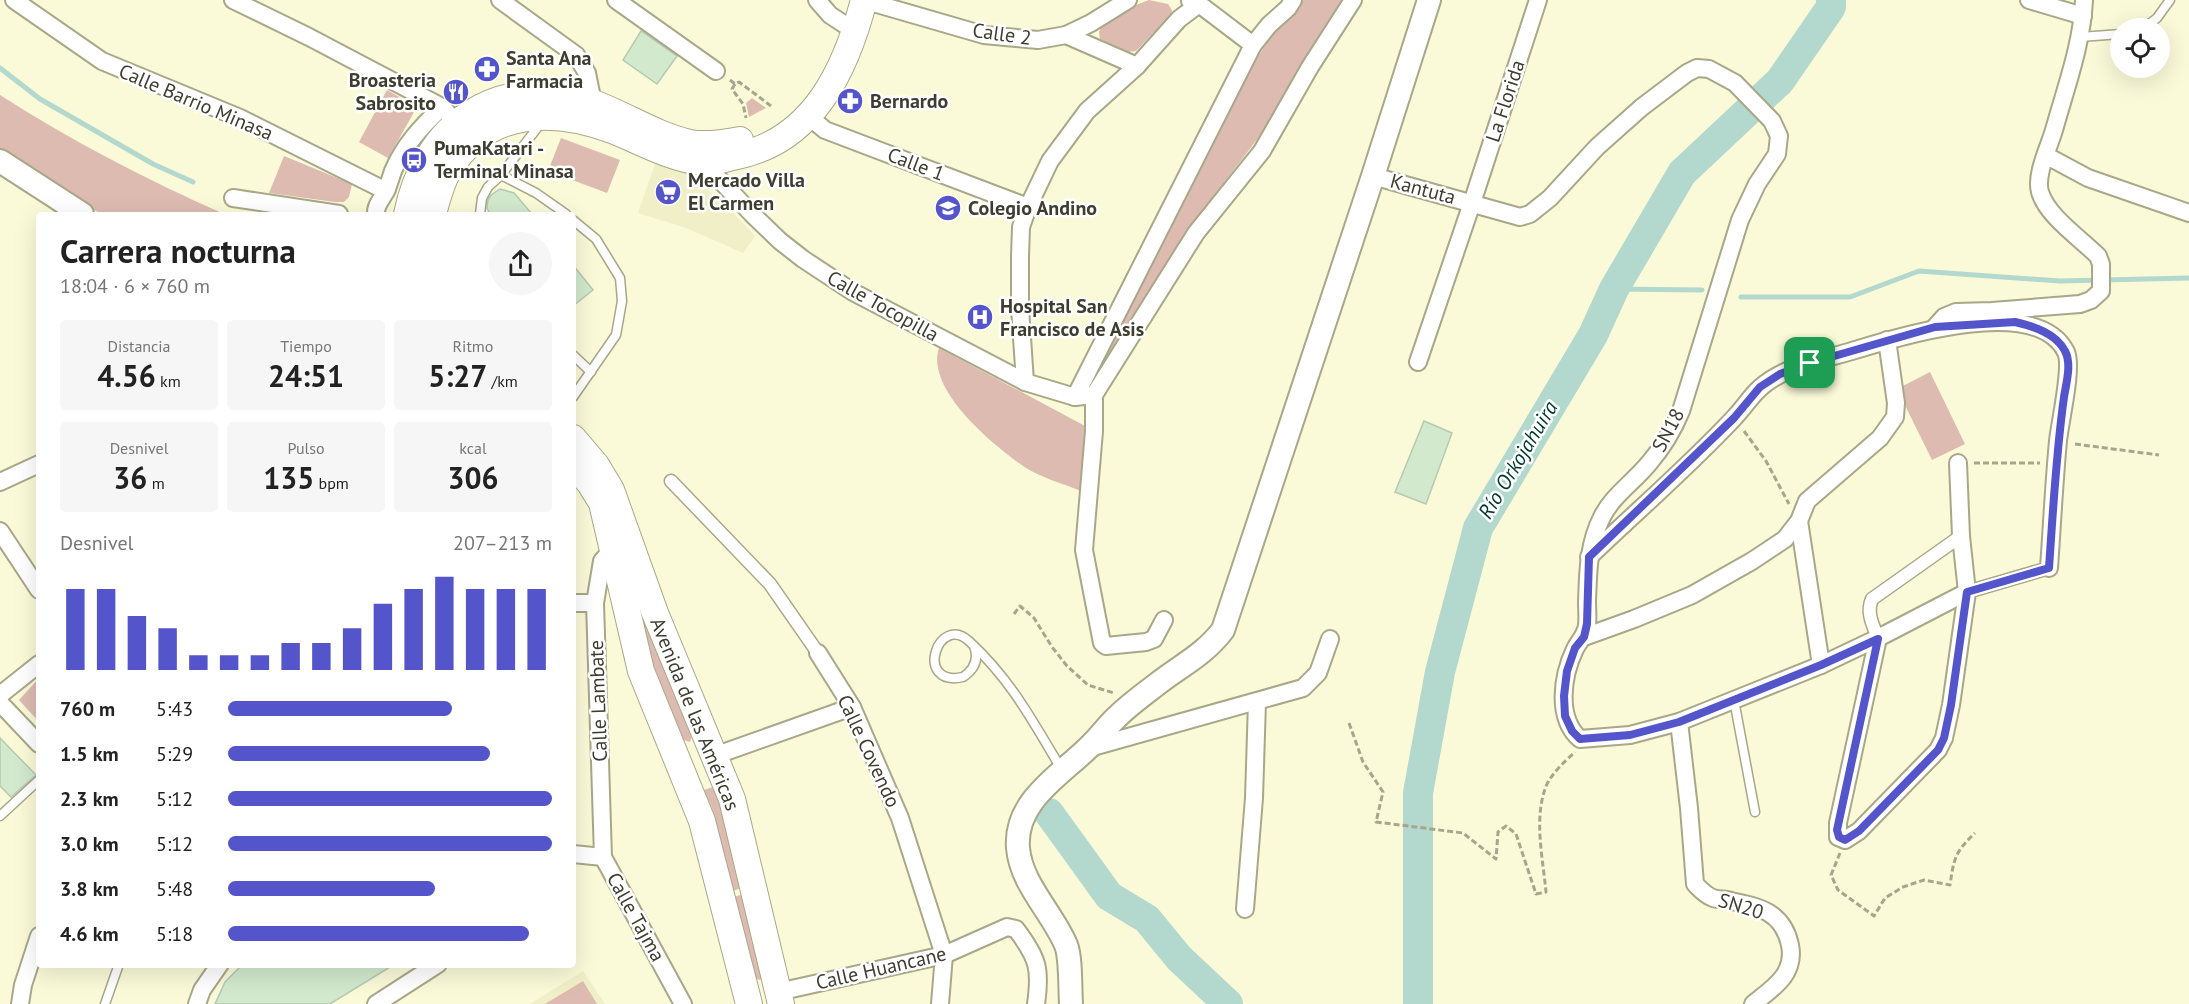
<!DOCTYPE html>
<html lang="es">
<head>
<meta charset="utf-8">
<style>
  :root { --surface:#fff; --page:#f6f6f6; --text:#222; --muted:#767676; --accent:#5454cb }
  body { margin:0; font-family:"PT Sans",sans-serif; background:var(--page); color:var(--text); height:100vh; display:flex; flex-direction:column; font-size:22px; white-space:nowrap }
  * { box-sizing:border-box; margin:0 }
  p { font-size:20px; color:var(--muted) }
  .icon { flex:none; width:33px; height:33px; fill:none; stroke:currentColor; stroke-width:2; stroke-linecap:round; stroke-linejoin:round }
  .map { position:relative; flex:1; overflow:hidden }
  .sheet { position:absolute; left:36px; top:212px; width:540px; height:756px; display:flex; flex-direction:column; background:var(--surface); border-radius:6px; box-shadow:0 6px 24px #0002 }
  .sheet>* { flex:none }
  .controls { position:absolute; left:2110px; top:18px; display:grid; gap:12px }
  .controls a { display:grid; place-items:center; width:60px; height:60px; border-radius:50%; background:var(--surface); box-shadow:0 6px 24px #0002; font-size:30px }
  .pin { position:absolute; display:grid; place-items:center; width:51px; height:51px; color:#fff; margin:-26px; border-radius:12px; box-shadow:0 3px 9px #0006 }
  .round { display:grid; place-items:center; flex:none; width:63px; height:63px; border-radius:32px; background:var(--page) }
  .headline { display:flex; align-items:center; justify-content:space-between; height:102px; padding:0 24px }
  h1 { font-size:33px; font-weight:600; line-height:45px }
  .stats { display:grid; grid-template-columns:repeat(3,1fr); gap:9px; height:102px; padding:6px 24px }
  .stats div { display:grid; align-content:center; border-radius:6px; background:var(--page); text-align:center }
  .stats b { font-size:30px; font-weight:600 }
  .stats small { font-size:16px; font-weight:400 }
  .stats p { font-size:16px }
  .chart { height:168px; padding:12px 24px }
  .chart p { display:flex; justify-content:space-between }
  .chart svg { width:100%; height:108px; margin-top:6px; stroke:var(--accent); stroke-width:6 }
  ul { padding:0 24px; list-style:none; font-size:20px }
  li { display:grid; grid-template-columns:96px 72px 1fr; align-items:center; height:45px }
  li i { height:15px; border-radius:8px; background:var(--accent) }
  .map>svg:first-child { display:block }
  .built { fill:#f0efc8 }
  .green { fill:#ddbbb1 }
  .lines { fill:none; stroke-linecap:round; stroke-linejoin:round }
  .stream { stroke:#b3d8cd; stroke-width:5 }
  .river { stroke:#b3d8cd; stroke-width:30 }
  .building { fill:#d2e9ce; stroke:#b4cab1; stroke-width:1.5 }
  .service-casing { stroke:#a8a788; stroke-width:11 }
  .pedestrian-casing { stroke:#a8a788; stroke-width:15 }
  .minor-casing { stroke:#a8a788; stroke-width:20 }
  .secondary-casing { stroke:#a8a788; stroke-width:26 }
  .primary-casing { stroke:#a8a788; stroke-width:28 }
  .path { stroke:#a6a68e; stroke-width:3; stroke-dasharray:6 3; stroke-linecap:butt }
  .service { stroke:#fff; stroke-width:8 }
  .pedestrian { stroke:#fff; stroke-width:12 }
  .minor { stroke:#fff; stroke-width:16 }
  .secondary { stroke:#fff; stroke-width:22 }
  .primary { stroke:#fff; stroke-width:26 }
  .route-casing { stroke:#fff; stroke-width:12 }
  .route { stroke:#5454cb; stroke-width:8 }
  .labels { text-anchor:middle; stroke-width:5; stroke-linejoin:round; paint-order:stroke }
  .street-label { font-size:20px; fill:#3d3d30; stroke:#fff }
  .poi-label { font-size:20px; font-weight:bold; fill:#3d3d30; stroke:#fff; text-anchor:start }
  .water-label { font-size:21px; font-style:italic; fill:#00382d; stroke:#fff }
</style>
</head>
<body>
<div class="map">
<svg width="2189" height="1004" viewBox="0 0 2189 1004">
  <rect width="100%" height="100%" fill="#fafad9"/>
  <g class="built">
    <polygon points="656,161 679,168 721,200 755,236 743,253 686,228 638,213"/>
    <polygon points="583,971 605,1004 530,1004"/>
  </g>
  <g class="green">
    <polygon points="1149,0 1168,4 1172,10 1171,14 1136,51 1128,52 1100,39 1099,32 1101,28 1136,5"/>
    <polygon points="1303,0 1344,0 1262,133 1200,214 1122,343 1097,374 1205,150 1270,36 1292,14"/>
    <polygon points="387,90 417,107 388,158 359,142"/>
    <path d="M0 95C72 141 147 180 224 214H101L0 151Z"/>
    <polygon points="752,98 766,108 749,117 746,103"/>
    <polygon points="561,138 620,160 607,193 548,171"/>
    <polygon points="284,156 352,184 349,197 344,202 335,202 269,193"/>
    <path d="M939 348 1087 427 1081 491C1064 484 1042 478 1026 468 995 447 925 390 939 348Z"/>
    <polygon points="1930,372 1965,444 1932,460 1897,389"/>
    <polygon points="640,619 646,621 692,736 690,742 683,740 637,624"/>
    <polygon points="39,678 39,722 19,700"/>
    <polygon points="713,787 720,806 741,888 733,891 712,808 704,790"/>
    <polygon points="743,894 762,978 760,980 754,978 734,897"/>
    <polygon points="583,981 597,1004 545,1004"/>
  </g>
  <g class="lines">
    <g class="stream">
      <polyline points="0,68 40,99 153,164 193,182"/>
      <polyline points="1614,289 1702,290"/>
      <polyline points="1741,297 1850,297 1919,271 2060,281 2189,278"/>
    </g>
    <g class="river">
      <polyline points="1049,813 1109,896 1147,919 1179,958 1228,1004"/>
      <polyline points="1418,1004 1418,793 1440,672 1478,528 1593,335 1614,289 1682,173 1780,81 1831,7 1831,0"/>
    </g>
  </g>
  <g class="building">
    <polygon points="641,31 677,56 657,84 623,60"/>
    <polygon points="500,189 514,193 532,214 490,214 487,208 488,200 491,195"/>
    <polygon points="573,265 593,290 573,306"/>
    <polygon points="1424,421 1452,433 1426,504 1395,492"/>
    <polygon points="0,738 36,775 11,797 0,786"/>
    <polygon points="243,964 395,964 330,1004 215,1004 225,982"/>
  </g>
  <g class="lines">
    <defs>
      <g id="service">
        <polyline points="2144,28 2157,18 2170,0"/>
        <polyline points="2080,37 2121,34"/>
        <polyline points="501,175 536,193 566,214"/>
        <polyline points="480,214 482,198 488,187 501,175 541,123"/>
        <polyline points="573,220 596,239 620,278 622,301 616,335 573,397"/>
        <polyline points="573,355 591,372"/>
        <path d="M974 646C979 659 975 669 963 677 913 688 938 611 970 642 1012 681 1033 722 1062 770"/>
        <polyline points="1734,700 1755,812"/>
        <polyline points="0,816 39,780"/>
        <polyline points="105,1004 119,964"/>
      </g>
      <g id="pedestrian">
        <polyline points="671,481 770,584 818,653"/>
        <polyline points="1967,592 2049,568"/>
        <path d="M1878 638C1873 625 1866 613 1872 599L1961 536"/>
      </g>
      <g id="minor">
        <polyline points="14,0 102,61 240,118 386,191"/>
        <polyline points="233,0 309,37 442,107 463,130"/>
        <polyline points="500,0 576,55 587,73 593,103 591,109"/>
        <polyline points="616,0 716,71"/>
        <polyline points="817,0 830,15 856,32"/>
        <polyline points="863,0 984,35 1038,40 1066,35 1137,66"/>
        <polyline points="2029,0 2083,16"/>
        <polyline points="1190,1 1199,4 1253,45"/>
        <polyline points="1066,35 1091,23 1128,0"/>
        <polyline points="807,115 825,130 1028,207"/>
        <polyline points="2047,156 2088,178 2189,213"/>
        <polyline points="703,162 752,214 780,241 803,259 853,292 1025,382 1075,397 1094,395"/>
        <path d="M1373 176 1520 217 1530 214 1550 198 1597 147 1642 107 1687 73 1697 68 1709 69 1735 83 1772 121 1779 136 1777 154 1757 184 1740 220 1681 411C1673 430 1663 447 1650 462 1635 481 1612 496 1602 517 1588 544 1588 573 1587 602 1587 610 1588 618 1587 625 1586 635 1579 641 1575 649 1562 676 1556 718 1580 739L1630 735 1679 722 1821 665 1878 638 1967 592"/>
        <polyline points="233,198 339,214"/>
        <path d="M376 214C375 205 383 198 387 189 389 183 391 177 393 171 404 145 422 126 442 107"/>
        <path d="M1935 327 1944 317 1956 312 1992 311 2080 304 2091 300 2101 291V264L2098 256C2080 238 2047 216 2040 192 2035 175 2049 147 2054 130 2066 87 2082 44 2084 0"/>
        <polyline points="1418,362 1472,203 1538,0"/>
        <polyline points="1025,382 1020,308 1020,257 1021,227 1028,207 1050,161 1087,111 1137,66 1179,19 1199,4"/>
        <polyline points="1075,397 1253,45 1269,25 1288,8 1293,0"/>
        <polyline points="0,482 39,464"/>
        <polyline points="1799,521 1821,665"/>
        <polyline points="0,531 39,590"/>
        <polyline points="613,549 602,561 595,603 603,857 683,1004"/>
        <path d="M1589 557C1637 511 1688 467 1733 419 1743 409 1750 397 1760 388 1784 366 1822 360 1852 351 1898 337 2037 293 2066 352 2073 367 2060 421 2058 441 2054 483 2052 526 2049 568"/>
        <polyline points="573,603 595,603"/>
        <polyline points="1164,620 1154,639 1146,642 1106,646 1102,643 1084,550 1094,431 1094,395 1196,233 1262,151 1310,67 1353,0"/>
        <polyline points="1584,637 1634,619 1692,595 1752,561 1785,539 1799,521 1807,501 1880,438 1895,417 1896,403 1887,340"/>
        <polyline points="1878,638 1838,823 1838,837 1845,840 1859,831 1938,750 1944,738 1951,705 1967,592 1961,536 1958,463"/>
        <polyline points="818,653 852,707 900,818 944,955 940,1004"/>
        <polyline points="0,695 39,664"/>
        <polyline points="0,703 39,744"/>
        <path d="M1679 722 1689 808 1695 884C1700 889 1705 895 1713 898 1718 900 1725 899 1731 901 1760 907 1783 912 1790 945 1796 974 1773 988 1753 1004"/>
        <polyline points="1089,748 1303,688 1318,673 1330,639"/>
        <polyline points="714,756 852,707"/>
        <polyline points="573,854 603,857"/>
        <polyline points="1245,909 1254,798 1257,702"/>
        <path d="M778 992 944 955 1007 927 1016 929C1038 958 1041 969 1036 1004"/>
        <polyline points="20,1004 23,985 39,936"/>
        <polyline points="197,1004 202,990 220,964"/>
        <polyline points="376,1004 438,964"/>
      </g>
      <g id="secondary">
        <polyline points="0,161 82,214"/>
        <path d="M1071 1004C1070 989 1071 957 1066 945 1052 912 1021 884 1018 848 1014 801 1061 775 1089 747 1099 738 1107 726 1117 717 1129 705 1143 695 1156 685 1180 666 1204 655 1223 630L1373 176 1429 0"/>
      </g>
      <g id="primary">
        <path d="M407 214C415 175 435 135 471 113 507 90 553 88 593 103 626 115 655 135 690 143 706 146 724 143 740 140"/>
        <path d="M433 214C437 199 441 182 450 168 488 109 552 108 612 130 640 141 671 159 702 162 713 163 727 158 737 156 814 140 846 69 864 0"/>
        <polyline points="573,438 596,465 611,490 655,613 732,799 781,1004"/>
        <polyline points="573,465 589,482 602,503 641,671 702,821 749,1004"/>
      </g>
    </defs>
    <use href="#service" class="service-casing"/>
    <use href="#pedestrian" class="pedestrian-casing"/>
    <use href="#minor" class="minor-casing"/>
    <use href="#secondary" class="secondary-casing"/>
    <use href="#primary" class="primary-casing"/>
    <g class="path">
      <polyline points="730,80 735,84 739,82 771,106"/>
      <polyline points="735,84 732,89 743,104 746,118"/>
      <polyline points="1744,431 1766,461 1789,504"/>
      <polyline points="2075,444 2159,455"/>
      <polyline points="1974,463 2040,463"/>
      <polyline points="1014,614 1020,606 1034,618 1052,647 1067,666 1088,685 1114,693"/>
      <path d="M1349 723 1363 762 1383 792 1376 822 1463 833 1496 859 1498 832 1506 826 1516 834 1536 894 1546 892C1543 859 1534 821 1545 789 1549 776 1565 761 1575 752"/>
      <path d="M1840 853 1831 875 1838 890 1874 916 1885 898 1903 887 1924 880 1950 885C1954 858 1955 852 1975 833"/>
    </g>
    <use href="#service" class="service"/>
    <use href="#pedestrian" class="pedestrian"/>
    <use href="#minor" class="minor"/>
    <use href="#secondary" class="secondary"/>
    <use href="#primary" class="primary"/>
  </g>
  <g class="lines">
    <defs>
      <path id="route" d="M2015 322C2033 326 2056 333 2065 351 2072 364 2066 384 2064 397 2056 454 2053 511 2049 568L1967 592 1951 705 1944 738 1938 750 1859 831 1845 840 1839 837 1837 830 1878 639 1821 665 1679 722 1630 735 1580 739 1572 731 1565 716 1564 696 1567 671 1575 648 1584 637 1587 624 1589 557 1734 418 1760 387 1780 374 1810 363 1935 327Z"/>
    </defs>
    <use href="#route" class="route-casing"/>
    <use href="#route" class="route"/>
  </g>
  <defs>
    <symbol id="pharmacy-disc" viewBox="-11 -11 22 22"><circle r="9.5" fill="#5454cb" stroke="#fff"/><path d="M-2-6h4v4h4v4h-4v4h-4v-4h-4v-4h4Z" fill="#fff"/></symbol>
    <symbol id="restaurant-disc" viewBox="-11 -11 22 22"><circle r="9.5" fill="#5454cb" stroke="#fff"/><path d="M-5-6h1v4h1v-4h1v4h1v-4h1v5L-1.5 .5V6h-2V.5L-5-1ZM5-6V6H3V1.5H1.5Q1.5-4 5-6Z" fill="#fff"/></symbol>
    <symbol id="bus-disc" viewBox="-11 -11 22 22"><circle r="9.5" fill="#5454cb" stroke="#fff"/><path d="M-5-6H5V4H4V6H2V4H-2V6H-4V4H-5ZM-3.5-4V0h7V-4ZM-3.5 1.2v1.5H-2V1.2ZM2 1.2v1.5H3.5V1.2Z" fill="#fff"/></symbol>
    <symbol id="supermarket-disc" viewBox="-11 -11 22 22"><circle r="9.5" fill="#5454cb" stroke="#fff"/><path d="M-6-5.5h2.5l.6 2H6L4.5 2H-2.5L-4.4-4H-6ZM-1.5 3.2a1.3 1.3 0 1 0 .1 0ZM3 3.2a1.3 1.3 0 1 0 .1 0Z" fill="#fff"/></symbol>
    <symbol id="school-disc" viewBox="-11 -11 22 22"><circle r="9.5" fill="#5454cb" stroke="#fff"/><path d="M0-5L7-2L0 1L-7-2ZM-4 1L0 2.5L4 1V4Q0 6-4 4Z" fill="#fff"/></symbol>
    <symbol id="hospital-disc" viewBox="-11 -11 22 22"><circle r="9.5" fill="#5454cb" stroke="#fff"/><path d="M-5-5h3v3.5h4V-5h3V5h-3V1.5h-4V5h-3Z" fill="#fff"/></symbol>
  </defs>
  <g fill-rule="evenodd">
    <use href="#pharmacy-disc" x="472" y="54" width="30" height="30"/>
    <use href="#restaurant-disc" x="441" y="77" width="30" height="30"/>
    <use href="#pharmacy-disc" x="835" y="86" width="30" height="30"/>
    <use href="#bus-disc" x="399" y="145" width="30" height="30"/>
    <use href="#supermarket-disc" x="653" y="177" width="30" height="30"/>
    <use href="#school-disc" x="933" y="193" width="30" height="30"/>
    <use href="#hospital-disc" x="965" y="302" width="30" height="30"/>
  </g>
  <g class="labels">
    <g class="street-label">
      <text transform="translate(1002 34) rotate(8)" y="7">Calle 2</text>
      <text transform="translate(1505 101) rotate(-72)" y="7">La Florida</text>
      <text transform="translate(196 102) rotate(23)" y="7">Calle Barrio Minasa</text>
      <text transform="translate(916 164) rotate(21)" y="7">Calle 1</text>
      <text transform="translate(1423 189) rotate(15)" y="7">Kantuta</text>
      <text transform="translate(883 306) rotate(29)" y="7">Calle Tocopilla</text>
      <text transform="translate(1668 430) rotate(-62)" y="7">SN18</text>
      <text transform="translate(598 701) rotate(-92)" y="7">Calle Lambate</text>
      <text transform="translate(695 714) rotate(68)" y="7">Avenida de las Américas</text>
      <text transform="translate(869 751) rotate(65)" y="7">Calle Covendo</text>
      <text transform="translate(1741 906) rotate(17)" y="7">SN20</text>
      <text transform="translate(636 917) rotate(61)" y="7">Calle Tajma</text>
      <text transform="translate(881 968) rotate(-13)" y="7">Calle Huancane</text>
    </g>
    <g class="poi-label">
      <text x="506" y="65">Santa Ana<tspan x="506" dy="23">Farmacia</tspan></text>
      <text x="436" y="87" text-anchor="end">Broasteria<tspan x="436" dy="23">Sabrosito</tspan></text>
      <text x="870" y="108">Bernardo</text>
      <text x="434" y="155">PumaKatari -<tspan x="434" dy="23">Terminal Minasa</tspan></text>
      <text x="688" y="187">Mercado Villa<tspan x="688" dy="23">El Carmen</tspan></text>
      <text x="968" y="215">Colegio Andino</text>
      <text x="1000" y="313">Hospital San<tspan x="1000" dy="23">Francisco de Asis</tspan></text>
    </g>
    <g class="water-label">
      <text transform="translate(1518 460) rotate(-59)" y="7">Río Orkojahuira</text>
    </g>
  </g>
</svg>
<div class="controls">
<a><svg class="icon" aria-label="locate" viewBox="0 0 24 24"><circle cx="12" cy="12" r="6"/><path d="M12 2v4M12 18v4M2 12h4M18 12h4"/></svg></a>
</div>
<div class="pin" style="left:1810px;top:363px;background:#1e9e55"><svg class="icon" aria-label="arrive" viewBox="0 0 24 24"><path d="M6 21V4h12l-3 4 3 4H6"/></svg></div>
<section class="sheet">
<div class="headline"><div><h1>Carrera nocturna</h1><p>18:04 · 6 × 760 m</p></div><a class="round"><svg class="icon" aria-label="share" viewBox="0 0 24 24"><path d="M12 15V3M7 8l5-5 5 5M5 13v7h14v-7"/></svg></a></div>
<div class="stats">
<div><p>Distancia</p><b>4.56<small> km</small></b></div>
<div><p>Tiempo</p><b>24:51</b></div>
<div><p>Ritmo</p><b>5:27<small> /km</small></b></div>
</div>
<div class="stats">
<div><p>Desnivel</p><b>36<small> m</small></b></div>
<div><p>Pulso</p><b>135<small> bpm</small></b></div>
<div><p>kcal</p><b>306</b></div>
</div>
<div class="chart"><p><span>Desnivel</span>207–213 m</p>
<svg viewBox="0 0 160 44" preserveAspectRatio="none"><path d="M5 44V11M15 44V11M25 44V22M35 44V27M45 44V38M55 44V38M65 44V38M75 44V33M85 44V33M95 44V27M105 44V17M115 44V11M125 44V6M135 44V11M145 44V11M155 44V11"/></svg>
</div>
<ul>
<li><b>760 m</b>5:43<i style="width:69%"></i></li>
<li><b>1.5 km</b>5:29<i style="width:81%"></i></li>
<li><b>2.3 km</b>5:12<i style="width:100%"></i></li>
<li><b>3.0 km</b>5:12<i style="width:100%"></i></li>
<li><b>3.8 km</b>5:48<i style="width:64%"></i></li>
<li><b>4.6 km</b>5:18<i style="width:93%"></i></li>
</ul>
</section>
</div>
</body>
</html>
